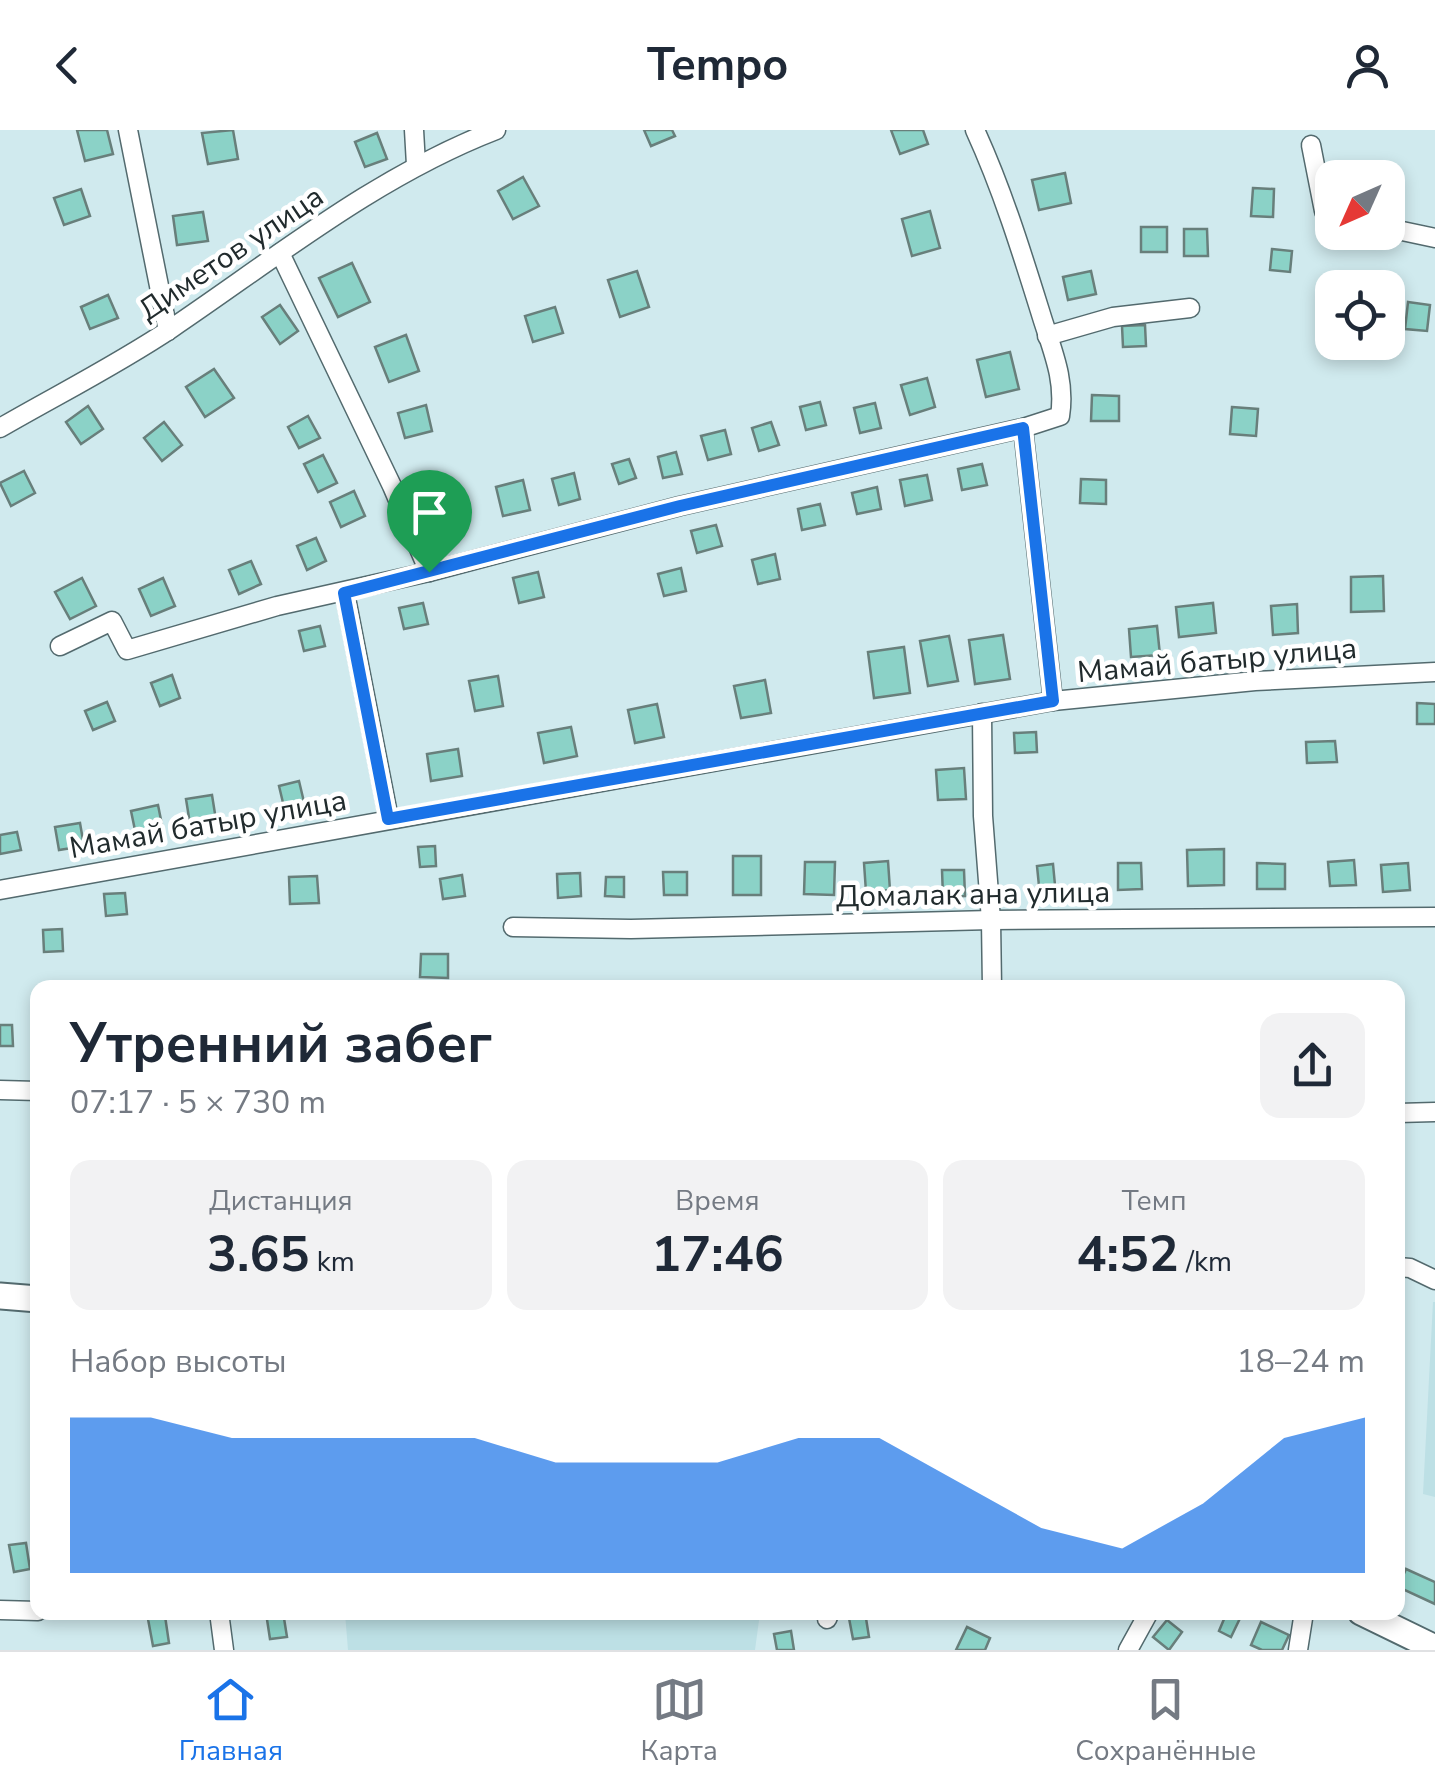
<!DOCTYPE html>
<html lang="ru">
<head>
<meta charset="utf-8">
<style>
  :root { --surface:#fff; --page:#f2f2f3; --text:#1f2937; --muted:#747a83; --line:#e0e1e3; --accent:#1a73e8 }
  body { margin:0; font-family:"Nunito Sans",sans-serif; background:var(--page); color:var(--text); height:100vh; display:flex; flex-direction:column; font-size:38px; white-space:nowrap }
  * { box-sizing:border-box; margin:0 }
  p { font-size:32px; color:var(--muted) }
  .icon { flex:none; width:55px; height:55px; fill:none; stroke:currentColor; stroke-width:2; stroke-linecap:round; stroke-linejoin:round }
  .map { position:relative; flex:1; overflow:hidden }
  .side { position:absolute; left:30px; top:850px; width:1375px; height:640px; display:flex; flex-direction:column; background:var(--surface); border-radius:20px; box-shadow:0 5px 15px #0003 }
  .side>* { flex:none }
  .needle { width:65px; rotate:225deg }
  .buttons { position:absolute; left:1315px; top:30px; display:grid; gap:20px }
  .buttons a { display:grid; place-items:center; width:90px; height:90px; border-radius:20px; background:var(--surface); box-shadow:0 5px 15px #0003; font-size:50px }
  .pin { position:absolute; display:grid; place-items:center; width:85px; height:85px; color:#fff; margin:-102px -42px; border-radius:50% 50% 50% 0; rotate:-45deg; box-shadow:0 0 10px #0007 }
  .pin .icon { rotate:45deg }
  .round { display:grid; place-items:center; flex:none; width:105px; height:105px; border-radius:20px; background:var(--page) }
  .head { display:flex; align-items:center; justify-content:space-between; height:170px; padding:0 40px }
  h1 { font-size:55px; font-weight:700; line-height:75px }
  .metrics { display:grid; grid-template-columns:repeat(3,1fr); gap:15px; height:170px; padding:10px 40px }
  .metrics div { display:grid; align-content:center; border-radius:20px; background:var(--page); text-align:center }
  .metrics b { font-size:50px; font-weight:700 }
  .metrics small { font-size:28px; font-weight:400 }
  .metrics p { font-size:28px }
  .chart { height:280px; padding:20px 40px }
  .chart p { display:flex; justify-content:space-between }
  .chart svg { width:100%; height:180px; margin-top:10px; fill:var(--accent); opacity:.7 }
  header { display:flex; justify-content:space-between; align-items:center; height:130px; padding:0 40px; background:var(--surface); font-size:45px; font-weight:700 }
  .tabs { display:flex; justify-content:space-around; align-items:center; height:140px; border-top:2px solid var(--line); background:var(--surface); font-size:28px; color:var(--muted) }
  .tabs a { display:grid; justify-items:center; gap:5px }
  .tabs .selected { color:var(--accent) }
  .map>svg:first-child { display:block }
  .built { fill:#bde0e5 }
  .building { fill:#8bd2c7; stroke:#687f7b; stroke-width:2.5 }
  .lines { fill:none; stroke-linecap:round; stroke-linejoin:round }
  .minor-casing { stroke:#536a6e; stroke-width:21 }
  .secondary-casing { stroke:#536a6e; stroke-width:29 }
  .minor { stroke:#fff; stroke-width:18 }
  .secondary { stroke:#fff; stroke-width:25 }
  .route-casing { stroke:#fff; stroke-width:20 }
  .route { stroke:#1a73e8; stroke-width:12 }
  .labels { text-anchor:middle; stroke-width:9; stroke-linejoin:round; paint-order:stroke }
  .street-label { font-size:30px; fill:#212b2d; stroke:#fff }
</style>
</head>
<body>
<header><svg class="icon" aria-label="back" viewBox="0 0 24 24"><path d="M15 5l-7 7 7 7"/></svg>Tempo<svg class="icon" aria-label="person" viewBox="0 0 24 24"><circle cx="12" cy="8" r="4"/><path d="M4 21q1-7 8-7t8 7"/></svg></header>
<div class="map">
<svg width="1435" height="1520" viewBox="0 0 1435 1520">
  <rect width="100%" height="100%" fill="#d0eaee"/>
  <g class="built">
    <polygon points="1433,1172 1435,1172 1435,1367 1423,1364"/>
    <polygon points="345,1483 345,1482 760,1483 755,1520 348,1520"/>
  </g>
  <g class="building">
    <polygon points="77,0 107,0 113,24 85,31"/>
    <polygon points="233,0 238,29 208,34 202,3"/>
    <polygon points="644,0 672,0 675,6 651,16"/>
    <polygon points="891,0 923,0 928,14 900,24"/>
    <polygon points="377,3 387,29 365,37 355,12"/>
    <polygon points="1065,43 1071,73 1039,80 1032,50"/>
    <polygon points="523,47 539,76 513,89 498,61"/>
    <polygon points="1253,58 1274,59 1273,87 1251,86"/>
    <polygon points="81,59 90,86 64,95 54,68"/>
    <polygon points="930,81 940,118 912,126 902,89"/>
    <polygon points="203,82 208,111 177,115 173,86"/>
    <rect x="1141" y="97" width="26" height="25"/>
    <polygon points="1184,99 1207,99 1208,126 1184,126"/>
    <polygon points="1272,119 1292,121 1290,142 1270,140"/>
    <polygon points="352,133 370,172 338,187 319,148"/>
    <polygon points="637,141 649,177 620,187 608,150"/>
    <polygon points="1091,141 1096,164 1068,170 1063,147"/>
    <polygon points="108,165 118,188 90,199 81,177"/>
    <polygon points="1408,172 1430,175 1427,201 1405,199"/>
    <polygon points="280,175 298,201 280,214 262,187"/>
    <polygon points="555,177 563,203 533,212 525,186"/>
    <polygon points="1145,195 1146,216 1123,217 1122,196"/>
    <polygon points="406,205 419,241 389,252 375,217"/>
    <polygon points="1010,222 1019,259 986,267 977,230"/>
    <polygon points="214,239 234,268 205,287 186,257"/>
    <polygon points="927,248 935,277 910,285 901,255"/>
    <polygon points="1092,265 1119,266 1119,291 1091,291"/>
    <polygon points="820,272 826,295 806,300 800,277"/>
    <polygon points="875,273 881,298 860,303 854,278"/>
    <polygon points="426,275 432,301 405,308 398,283"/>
    <polygon points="88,276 103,299 81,314 66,292"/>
    <polygon points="1232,277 1258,279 1256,306 1230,304"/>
    <polygon points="308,286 320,308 299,318 288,297"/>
    <polygon points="164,292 182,315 162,331 144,308"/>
    <polygon points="771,292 779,315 759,321 752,298"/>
    <polygon points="725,300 731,324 708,330 701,306"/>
    <polygon points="676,322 682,344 663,348 658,327"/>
    <polygon points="323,325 337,353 318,362 304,334"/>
    <polygon points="629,329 636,348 619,354 612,334"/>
    <polygon points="982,334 987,355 962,360 958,339"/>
    <polygon points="24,341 35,363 11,376 0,353"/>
    <polygon points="574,343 580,369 559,375 552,349"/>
    <polygon points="927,345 932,370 905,376 900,350"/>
    <polygon points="1081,349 1106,350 1106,374 1080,373"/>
    <polygon points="523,350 530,380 503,386 496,357"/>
    <polygon points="877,357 881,379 857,384 852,363"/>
    <polygon points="354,361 365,386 341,397 330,372"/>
    <polygon points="453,368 459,389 438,395 432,374"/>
    <polygon points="820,374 825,395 802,400 798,379"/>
    <polygon points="716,395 722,416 697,423 691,401"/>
    <polygon points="316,408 326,431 307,440 297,416"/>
    <polygon points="775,424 780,449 758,454 752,430"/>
    <polygon points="251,431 261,454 239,464 229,440"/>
    <polygon points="681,438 686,461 664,466 658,444"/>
    <polygon points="538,442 544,467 519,473 513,448"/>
    <polygon points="1383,446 1384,481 1351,482 1351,447"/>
    <polygon points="82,448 96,476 70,489 55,462"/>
    <polygon points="163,448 175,476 151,486 139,459"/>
    <polygon points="423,473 428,494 404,499 399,478"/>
    <polygon points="1213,473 1216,503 1179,507 1176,477"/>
    <polygon points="1297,474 1298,503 1273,505 1271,476"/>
    <polygon points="320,496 325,516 304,521 299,501"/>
    <polygon points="1157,496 1160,525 1131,527 1129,499"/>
    <polygon points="1003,505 1010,549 975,554 969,510"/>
    <polygon points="949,506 958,551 928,556 920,511"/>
    <polygon points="904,517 910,563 874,568 868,522"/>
    <polygon points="172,545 180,568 160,576 151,553"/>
    <polygon points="498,546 503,576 475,581 469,551"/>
    <polygon points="765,550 771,583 741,588 734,556"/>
    <polygon points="107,572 115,591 93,600 85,581"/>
    <polygon points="1417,573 1435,574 1435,594 1417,594"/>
    <polygon points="657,574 664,607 635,613 628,580"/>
    <polygon points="571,597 577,626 544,633 538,603"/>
    <polygon points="1036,602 1037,622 1015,623 1014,603"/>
    <polygon points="1335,611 1337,632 1307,633 1306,612"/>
    <polygon points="458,619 462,646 431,651 427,624"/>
    <polygon points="964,638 966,669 938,670 936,640"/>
    <polygon points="299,651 304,672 284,677 279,656"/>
    <polygon points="212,665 216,690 190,694 186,669"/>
    <polygon points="158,675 163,700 136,705 131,681"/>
    <polygon points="80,693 84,716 59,720 55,697"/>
    <polygon points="17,702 21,720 0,724 0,705"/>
    <polygon points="435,716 436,736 420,737 418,717"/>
    <polygon points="1224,719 1224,755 1188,756 1187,720"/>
    <rect x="733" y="726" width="28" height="39"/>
    <polygon points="1354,730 1356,755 1330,756 1328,732"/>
    <polygon points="888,731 890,760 866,762 864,733"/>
    <polygon points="805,732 835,732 834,765 804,764"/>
    <polygon points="1118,733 1141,733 1142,759 1118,760"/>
    <polygon points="1257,733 1285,734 1285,759 1257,759"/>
    <polygon points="1408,733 1410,760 1383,762 1381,735"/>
    <polygon points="1053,734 1055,755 1039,756 1037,736"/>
    <polygon points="942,740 964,740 965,766 943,767"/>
    <polygon points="663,742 687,742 687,765 664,765"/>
    <polygon points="580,743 581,766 558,768 557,744"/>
    <polygon points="462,745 465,766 443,769 440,749"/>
    <polygon points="317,746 319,773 290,774 289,747"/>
    <polygon points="606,747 624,747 624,767 605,766"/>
    <polygon points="125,763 127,784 106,786 104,764"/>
    <polygon points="62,799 63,821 44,822 43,800"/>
    <polygon points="421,824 448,824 448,848 420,847"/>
    <polygon points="0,895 12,895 13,916 0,916"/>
    <polygon points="26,1413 30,1439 14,1442 9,1415"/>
    <polygon points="1406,1439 1435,1452 1435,1474 1398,1457"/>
    <polygon points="283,1482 287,1507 270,1509 266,1483"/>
    <polygon points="865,1482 869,1507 853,1509 848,1483"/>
    <polygon points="1227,1482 1243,1482 1231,1507 1219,1501"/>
    <polygon points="165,1486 169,1513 153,1516 148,1489"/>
    <polygon points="1167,1490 1182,1502 1169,1520 1153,1507"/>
    <polygon points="1261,1492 1289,1505 1282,1520 1262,1520 1251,1515"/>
    <polygon points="967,1497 990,1508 985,1520 956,1520"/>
    <polygon points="791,1501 794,1520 777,1520 774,1504"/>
  </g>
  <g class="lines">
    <defs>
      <g id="minor">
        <polyline points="128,0 168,201"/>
        <polyline points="414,0 416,35"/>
        <path d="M975 0C1002 59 1021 120 1040 181 1051 218 1066 248 1060 286L1023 298 1053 571"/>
        <polyline points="1311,15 1324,81 1332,84"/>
        <polyline points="1388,98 1435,108"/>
        <polyline points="280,123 392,356 429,442"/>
        <polyline points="1047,206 1113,187 1190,178"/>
        <path d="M0 298C57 265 117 235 172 198 277 127 377 46 496 0"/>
        <polyline points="345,463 389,689"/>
        <polyline points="60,516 112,491 127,520 277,476 429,442 680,376 1023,298"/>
        <polyline points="982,583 983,686 991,790 992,858"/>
        <polyline points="0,760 1053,571 1255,551 1435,542"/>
        <polyline points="513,797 631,799 991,790 1435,787"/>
        <polyline points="0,960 38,961"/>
        <polyline points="1398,983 1435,982"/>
        <polyline points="1398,1137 1410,1138 1435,1150"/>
        <polyline points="0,1480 38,1481"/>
        <polyline points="219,1482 224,1520"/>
        <polyline points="827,1489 830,1482"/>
        <polyline points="1128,1520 1149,1482"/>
        <polyline points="1298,1520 1304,1482"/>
      </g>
      <g id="secondary">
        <polyline points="0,1166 38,1169"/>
        <polyline points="1361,1482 1435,1518"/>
      </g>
    </defs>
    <use href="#minor" class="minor-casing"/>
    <use href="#secondary" class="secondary-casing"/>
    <use href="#minor" class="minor"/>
    <use href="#secondary" class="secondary"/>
  </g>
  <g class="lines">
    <defs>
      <polygon id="route" points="1023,298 1053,571 388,689 344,463 680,376"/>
    </defs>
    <use href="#route" class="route-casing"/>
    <use href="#route" class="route"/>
  </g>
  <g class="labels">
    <g class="street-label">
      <text transform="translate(231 123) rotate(-34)" y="10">Диметов улица</text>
      <text transform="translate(1217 530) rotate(-5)" y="10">Мамай батыр улица</text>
      <text transform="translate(208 694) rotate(-10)" y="10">Мамай батыр улица</text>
      <text transform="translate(973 764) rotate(-1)" y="10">Домалак ана улица</text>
    </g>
  </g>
</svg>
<div class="buttons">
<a><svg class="needle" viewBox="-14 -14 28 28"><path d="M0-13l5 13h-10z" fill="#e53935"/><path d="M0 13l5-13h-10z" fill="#747a83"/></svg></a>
<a><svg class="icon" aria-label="locate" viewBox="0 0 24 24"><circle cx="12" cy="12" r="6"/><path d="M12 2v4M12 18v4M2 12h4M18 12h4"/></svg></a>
</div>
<div class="pin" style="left:429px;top:442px;background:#1e9e55"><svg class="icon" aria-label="arrive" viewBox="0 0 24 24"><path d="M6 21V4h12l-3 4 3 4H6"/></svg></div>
<section class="side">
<div class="head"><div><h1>Утренний забег</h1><p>07:17 · 5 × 730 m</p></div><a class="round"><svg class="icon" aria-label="share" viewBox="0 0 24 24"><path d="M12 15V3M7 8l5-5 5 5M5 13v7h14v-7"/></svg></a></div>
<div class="metrics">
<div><p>Дистанция</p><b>3.65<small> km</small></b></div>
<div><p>Время</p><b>17:46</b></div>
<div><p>Темп</p><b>4:52<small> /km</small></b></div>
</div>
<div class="chart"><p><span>Набор высоты</span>18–24 m</p>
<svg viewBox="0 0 160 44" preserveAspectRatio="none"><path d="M0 44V6L10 6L20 11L30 11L40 11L50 11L60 17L70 17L80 17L90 11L100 11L110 22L120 33L130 38L140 27L150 11L160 6V44z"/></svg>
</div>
</section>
</div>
<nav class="tabs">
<a class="selected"><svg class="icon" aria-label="home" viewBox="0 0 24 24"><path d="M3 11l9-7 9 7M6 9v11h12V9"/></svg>Главная</a>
<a><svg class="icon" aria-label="map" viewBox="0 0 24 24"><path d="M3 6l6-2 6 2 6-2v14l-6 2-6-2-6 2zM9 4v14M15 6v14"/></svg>Карта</a>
<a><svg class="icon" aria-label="saved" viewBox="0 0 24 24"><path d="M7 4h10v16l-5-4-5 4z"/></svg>Сохранённые</a>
</nav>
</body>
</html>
